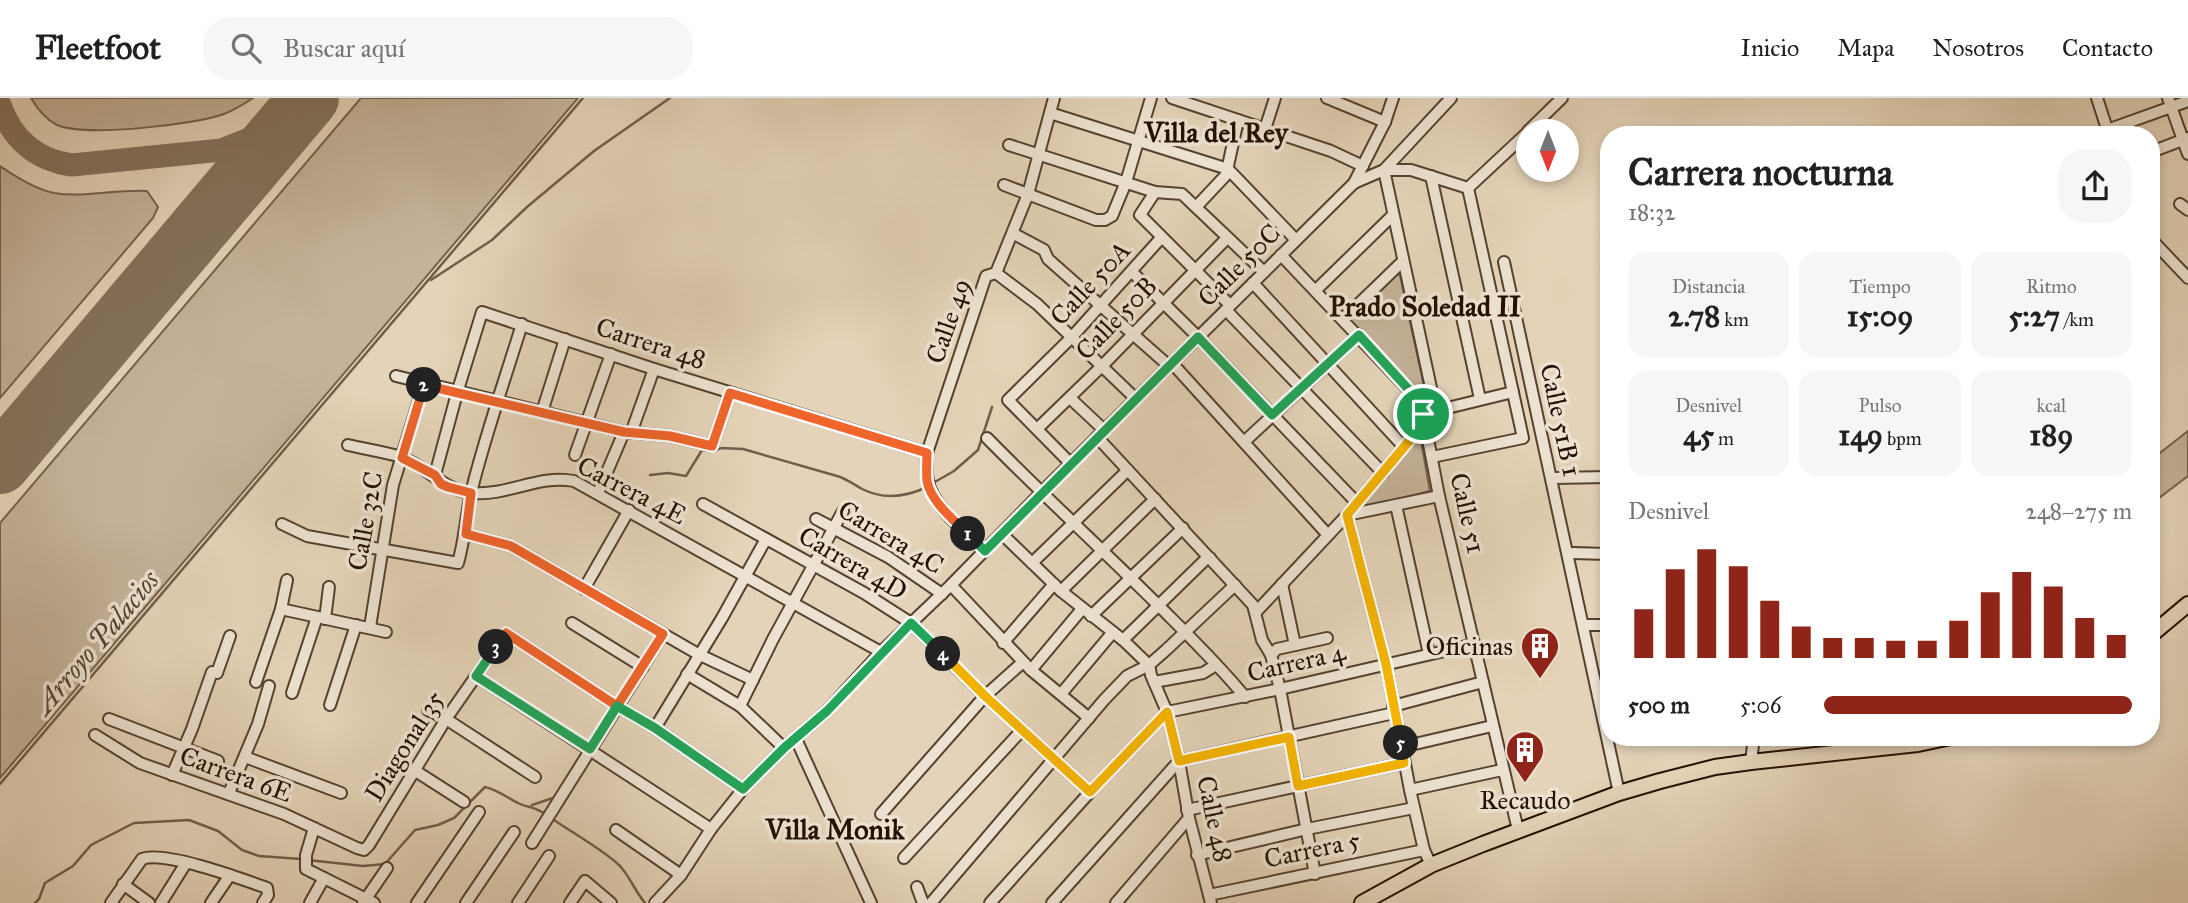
<!DOCTYPE html>
<html lang="es">
<head>
<meta charset="utf-8">
<style>
  :root { --surface:#fff; --page:#f6f6f6; --text:#202124; --muted:#757577; --line:#e0e0e0; --accent:#8f2418 }
  body { margin:0; font-family:"IM FELL Great Primer",serif; background:var(--page); color:var(--text); height:100vh; display:flex; flex-direction:column; font-size:26px; white-space:nowrap }
  * { box-sizing:border-box; margin:0 }
  p { font-size:23px; color:var(--muted) }
  .icon { flex:none; width:38px; height:38px; fill:none; stroke:currentColor; stroke-width:2; stroke-linecap:round; stroke-linejoin:round }
  .map { position:relative; flex:1; overflow:hidden }
  .details { position:absolute; left:1600px; top:28px; width:560px; height:620px; display:flex; flex-direction:column; background:var(--surface); border-radius:28px; box-shadow:0 4px 10px #0003 }
  .details>* { flex:none }
  .needle { width:46px; rotate:180deg }
  .tools { position:absolute; left:1516px; top:21px; display:grid; gap:14px }
  .tools a { display:grid; place-items:center; width:63px; height:63px; border-radius:50%; background:var(--surface); box-shadow:0 4px 10px #0003; font-size:35px }
  .pin { position:absolute; display:grid; place-items:center; width:60px; height:60px; color:#fff; margin:-30px; border:4px solid #fff; border-radius:50%; box-shadow:0 2px 7px #0007 }
  .km { position:absolute; width:35px; height:35px; margin:-18px; border-radius:50%; background:#222; color:#fff; font-size:19px; line-height:35px; text-align:center }
  .round { display:grid; place-items:center; flex:none; width:74px; height:74px; border-radius:28px; background:var(--page) }
  .overview { display:flex; align-items:center; justify-content:space-between; height:119px; padding:0 28px }
  h1 { font-size:38px; font-weight:800; line-height:52px }
  .metrics { display:grid; grid-template-columns:repeat(3,1fr); gap:10px; height:119px; padding:7px 28px }
  .metrics div { display:grid; align-content:center; border-radius:18px; background:var(--page); text-align:center }
  .metrics b { font-size:30px; font-weight:800 }
  .metrics small { font-size:19px; font-weight:400 }
  .metrics p { font-size:19px }
  .chart { height:196px; padding:14px 28px }
  .chart p { display:flex; justify-content:space-between }
  .chart svg { width:100%; height:126px; margin-top:7px; stroke:var(--accent); stroke-width:6 }
  ul { padding:0 28px; list-style:none; font-size:23px }
  li { display:grid; grid-template-columns:112px 84px 1fr; align-items:center; height:52px }
  li i { height:18px; border-radius:9px; background:var(--accent) }
  header { display:flex; align-items:center; gap:42px; box-sizing:border-box; height:98px; padding:0 35px; background:var(--surface); border-bottom:2px solid var(--line) }
  header strong { font-size:33px }
  nav { display:flex; gap:38px; margin-inline-start:auto; font-size:24px }
  .search { width:490px; height:63px; background:var(--page); display:flex; align-items:center; gap:18px; box-sizing:border-box; padding:0 24px; border-radius:28px; color:var(--muted); font-size:26px }
  .map>svg:first-child { display:block }
  .green { fill:#c4b299; stroke:#74624c; stroke-width:2 }
  .lines { fill:none; stroke-linecap:round; stroke-linejoin:round }
  .stream { stroke:#715e49; stroke-width:2.5 }
  .taxiway { stroke:#84725c; stroke-width:23 }
  .runway { stroke:#84725c; stroke-width:60 }
  .minor-casing { stroke:#55422e; stroke-width:14 }
  .major-casing { stroke:#251100; stroke-width:18 }
  .minor { stroke:#ede2d1; stroke-width:10 }
  .major { stroke:#e4d3b8; stroke-width:14 }
  .split-1-casing { stroke:#fff; stroke-width:14 }
  .split-2-casing { stroke:#fff; stroke-width:14 }
  .split-3-casing { stroke:#fff; stroke-width:14 }
  .split-4-casing { stroke:#fff; stroke-width:14 }
  .split-5-casing { stroke:#fff; stroke-width:14 }
  .split-6-casing { stroke:#fff; stroke-width:14 }
  .split-1 { stroke:#22a559; stroke-width:9 }
  .split-2 { stroke:#f0652b; stroke-width:9 }
  .split-3 { stroke:#f0652b; stroke-width:9 }
  .split-4 { stroke:#22a559; stroke-width:9 }
  .split-5 { stroke:#f5b400; stroke-width:9 }
  .split-6 { stroke:#f5b400; stroke-width:9 }
  .labels { text-anchor:middle; stroke-width:7; stroke-linejoin:round; paint-order:stroke }
  .street-label { font-size:26px; fill:#251100; stroke:#ede2d1 }
  .poi-label { font-size:26px; fill:#251100; stroke:#ede2d1; text-anchor:end }
  .neighbourhood-label { font-size:28px; font-weight:bold; fill:#251100; stroke:#ede2d1 }
  .water-label { font-size:28px; font-style:italic; fill:#574430; stroke:#ede2d1 }
</style>
</head>
<body>
<header>
<strong>Fleetfoot</strong>
<div class="search"><svg class="icon" aria-label="search" viewBox="0 0 24 24"><circle cx="10" cy="10" r="6"/><path d="M15 15l6 6"/></svg>Buscar aquí</div>
<nav><a>Inicio</a><a>Mapa</a><a>Nosotros</a><a>Contacto</a></nav>
</header>
<div class="map">
<svg width="2188" height="805" viewBox="0 0 2188 805">
  <rect width="100%" height="100%" fill="#e4d3b8"/>
  <filter id="stains"><feTurbulence type="fractalNoise" baseFrequency=".00286" numOctaves="4"/><feColorMatrix values="0 0 0 0 .2 0 0 0 0 .09 0 0 0 0 .02 0 0 0 .5 -.17"/></filter>
  <radialGradient id="worn" r=".72"><stop offset=".6" stop-color="#630" stop-opacity="0"/><stop offset="1" stop-color="#630" stop-opacity=".3"/></radialGradient>
  <g class="green">
    <path d="M31 0H253C244 6 235 12 224 16 194 27 86 39 57 27 45 21 38 12 31 0Z"/>
    <polygon points="361,0 578,0 0,680 0,425"/>
    <path d="M0 68C16 79 35 91 54 95 84 100 117 91 147 93L158 109 153 120 0 300Z"/>
    <polygon points="1399,173 1427,302 1348,220"/>
    <polygon points="2188,333 2188,378 2151,406 2151,362"/>
    <polygon points="1420,338 1430,393 1358,411"/>
  </g>
  <g class="lines">
    <g class="stream">
      <polyline points="431,182 492,142 527,109 594,53 670,0"/>
      <path d="M650 377 668 375 686 378 702 352 715 353 721 350 743 351 837 378C847 381 853 386 862 391 884 402 906 399 927 389"/>
      <polyline points="933,385 954,373 978,352 992,309"/>
      <polyline points="0,686 583,0"/>
      <polyline points="532,707 556,699"/>
      <path d="M551 720C571 734 604 752 620 768 630 779 635 793 645 805"/>
      <path d="M308 762 363 768 385 766 415 732 438 727 454 720 485 689C498 692 506 699 518 705 528 710 534 708 545 716"/>
      <polyline points="35,805 39,801 45,785 73,768 91,747 134,725 189,722 218,733 242,752 259,758 301,761"/>
    </g>
    <path class="taxiway" d="M0 7C12 41 36 62 72 67L222 52 264 35 293 15 309 0"/>
    <polyline class="runway" points="0,366 309,0"/>
    <defs>
      <g id="minor">
        <polyline points="1172,0 1331,53 1363,68"/>
        <polyline points="1327,0 1385,24"/>
        <polyline points="2097,0 2109,37"/>
        <polyline points="2168,0 2188,56"/>
        <polyline points="1050,15 1228,71 1296,142"/>
        <polyline points="1265,31 1275,0"/>
        <polyline points="2107,32 2188,3"/>
        <polyline points="1528,33 1562,0"/>
        <polyline points="1009,47 1155,94 1182,96 1264,174"/>
        <polyline points="2151,54 2188,40"/>
        <polyline points="1431,78 1480,301"/>
        <polyline points="1354,85 1384,72 1451,0"/>
        <polyline points="1004,87 1096,122 1105,122 1112,118 1126,84 1151,0"/>
        <polyline points="1468,90 1528,34"/>
        <polyline points="1155,94 1140,117 1230,207"/>
        <polyline points="2180,106 2188,112"/>
        <polyline points="1196,109 1226,77 1238,22"/>
        <polyline points="1014,136 1044,152 1048,161 1169,268"/>
        <polyline points="2151,141 2188,180"/>
        <polyline points="1281,157 1421,305 1439,398 1518,732"/>
        <polyline points="1504,164 1619,695"/>
        <polyline points="1132,174 1198,239 1357,405"/>
        <polyline points="996,175 1037,206 1136,301"/>
        <polyline points="1253,185 1404,349"/>
        <polyline points="1316,192 1393,117"/>
        <polyline points="1226,212 1383,375"/>
        <polyline points="1343,221 1403,163"/>
        <polyline points="1172,265 1328,437"/>
        <polyline points="396,278 624,334 670,338 712,348 730,295"/>
        <polyline points="1070,300 1104,332"/>
        <polyline points="1436,313 1384,72 1411,72 1468,90"/>
        <polyline points="542,314 565,241"/>
        <polyline points="1431,314 1513,294"/>
        <polyline points="1037,331 1103,267 1227,140"/>
        <polyline points="631,335 654,271"/>
        <polyline points="1097,339 1253,507 1262,542 1271,557 1280,591 1315,776"/>
        <path d="M987 340C1043 397 1103 452 1160 509 1189 538 1219 567 1245 599"/>
        <polyline points="1244,344 1359,237"/>
        <path d="M348 347C365 351 385 354 401 359 428 369 444 393 473 395 508 398 539 376 574 383L881 554"/>
        <polyline points="575,357 611,256"/>
        <polyline points="1432,359 1523,340 1468,90"/>
        <polyline points="1071,366 1008,302 1071,240 1161,140"/>
        <polyline points="435,377 457,295 482,214 654,271 927,355"/>
        <polyline points="1554,380 1608,379"/>
        <polyline points="598,395 624,334"/>
        <polyline points="703,406 864,495 911,525 985,598 1090,694"/>
        <polyline points="1396,407 1429,556"/>
        <polyline points="816,421 888,459 942,496"/>
        <path d="M282 426 307 438 458 465C465 441 466 415 472 391 486 335 505 281 522 226"/>
        <polyline points="466,436 511,448 698,556 753,582"/>
        <polyline points="1002,436 1061,493 1123,542 1149,567 1151,577 1167,614 1179,663 1189,720 1211,805"/>
        <path d="M985 453C968 436 932 408 928 383 926 375 927 364 927 355L986 178 996 175 1028 96 1054 0"/>
        <polyline points="1573,455 1608,456"/>
        <polyline points="1032,465 1128,372"/>
        <polyline points="1282,486 1295,547"/>
        <polyline points="951,487 1031,572 1089,620"/>
        <polyline points="584,491 629,412"/>
        <polyline points="1061,493 1155,401"/>
        <polyline points="281,511 386,534"/>
        <polyline points="1256,514 1347,417 1425,324"/>
        <polyline points="1091,518 1183,430"/>
        <polyline points="325,521 329,489"/>
        <polyline points="572,525 643,569"/>
        <polyline points="1583,527 1608,527"/>
        <polyline points="370,529 393,387 424,286"/>
        <polyline points="1123,542 1206,461 1210,460"/>
        <polyline points="1003,545 1054,486"/>
        <polyline points="1271,557 1277,551 1327,540"/>
        <polyline points="1031,572 1082,511"/>
        <polyline points="217,575 230,538"/>
        <polyline points="687,576 740,608 784,650"/>
        <polyline points="476,578 711,731"/>
        <polyline points="256,584 281,511 287,482"/>
        <polyline points="1154,584 1203,575 1216,567"/>
        <polyline points="292,595 317,519"/>
        <polyline points="1061,596 1113,534"/>
        <polyline points="330,607 356,527"/>
        <polyline points="740,608 773,541 843,413"/>
        <polyline points="1393,608 1483,584"/>
        <polyline points="428,612 446,621 535,679"/>
        <polyline points="109,621 218,663"/>
        <polyline points="655,630 722,520 766,441"/>
        <polyline points="95,637 140,665 284,716 357,750 364,752 369,747 446,621 506,535 617,608 655,630 743,691"/>
        <polyline points="796,641 871,805"/>
        <polyline points="1402,649 1492,628"/>
        <polyline points="245,659 341,695"/>
        <polyline points="1751,664 1754,639"/>
        <polyline points="414,672 464,704"/>
        <polyline points="172,677 192,631 212,574"/>
        <polyline points="1410,692 1502,672"/>
        <polyline points="229,695 258,626 269,588"/>
        <polyline points="1187,712 1404,665"/>
        <polyline points="881,716 985,598 1023,564"/>
        <polyline points="314,730 306,757 306,771 374,805"/>
        <polyline points="616,732 681,777"/>
        <polyline points="532,745 663,536"/>
        <polyline points="1197,757 1307,731 1414,710"/>
        <polyline points="904,760 1022,632"/>
        <polyline points="1431,767 1424,752 1410,692 1386,566 1347,417 1439,398"/>
        <polyline points="123,786 149,805"/>
        <polyline points="917,789 923,805"/>
        <polyline points="1209,797 1424,752"/>
        <path d="M111 805 142 761C164 752 242 781 267 790L268 797 263 805"/>
        <polyline points="161,805 186,765"/>
        <polyline points="211,805 230,777"/>
        <polyline points="310,805 324,780"/>
        <polyline points="363,805 387,770"/>
        <polyline points="417,805 479,714"/>
        <polyline points="466,805 514,734"/>
        <polyline points="518,805 549,758"/>
        <polyline points="570,805 585,783 611,805"/>
        <polyline points="655,805 681,777 711,731 743,691 784,650 827,613 881,554 951,487 1041,395 1354,85 1385,24 1393,0"/>
        <polyline points="931,805 1104,602 1127,578 1149,567 1166,552 1235,487"/>
        <polyline points="990,805 1090,694 1167,614 1280,591 1475,546"/>
        <polyline points="1052,805 1179,663 1394,615"/>
        <polyline points="1116,805 1189,720"/>
      </g>
      <g id="major">
        <polyline points="2151,537 2188,506"/>
        <polyline points="1362,805 1431,767 1483,746 1619,695 1660,683 1715,669 1751,664 1918,646 1951,639"/>
      </g>
    </defs>
    <use href="#minor" class="minor-casing"/>
    <use href="#major" class="major-casing"/>
    <use href="#minor" class="minor"/>
    <use href="#major" class="major"/>
  </g>
  <g class="lines">
    <defs>
      <polyline id="split-1" points="968,436 985,453 1198,239 1272,317 1359,237 1421,305 1423,316"/>
      <path id="split-2" d="M424 287 624 334 670 338 712 348 730 295 927 355C927 364 926 374 927 383 931 404 954 422 968 436"/>
      <polyline id="split-3" points="424,287 402,360 435,377 441,386 448,389 471,395 466,436 511,448 663,536 617,608 506,535 496,549"/>
      <polyline id="split-4" points="496,549 476,578 590,651 617,608 655,630 743,691 784,650 827,613 911,525 943,556"/>
      <polyline id="split-5" points="943,556 985,598 1090,694 1167,614 1179,663 1289,639 1298,688 1404,665 1401,645"/>
      <polyline id="split-6" points="1401,645 1386,566 1347,417 1425,324 1423,316"/>
    </defs>
    <use href="#split-1" class="split-1-casing"/>
    <use href="#split-2" class="split-2-casing"/>
    <use href="#split-3" class="split-3-casing"/>
    <use href="#split-4" class="split-4-casing"/>
    <use href="#split-5" class="split-5-casing"/>
    <use href="#split-6" class="split-6-casing"/>
    <use href="#split-1" class="split-1"/>
    <use href="#split-2" class="split-2"/>
    <use href="#split-3" class="split-3"/>
    <use href="#split-4" class="split-4"/>
    <use href="#split-5" class="split-5"/>
    <use href="#split-6" class="split-6"/>
  </g>
  <defs>
    <symbol id="building-pin" viewBox="-11 -11 22 30"><path d="M0 17L-7.5 6A9.5 9.5 0 1 1 7.5 6Z" fill="#8f2418" stroke="#ede2d1"/><path d="M-4-6H4V6H1V3H-1V6H-4ZM-2.5-4.3h1.7v1.8h-1.7ZM.8-4.3h1.7v1.8H.8ZM-2.5-1h1.7V.8h-1.7ZM.8-1h1.7V.8H.8Z" fill="#fff"/></symbol>
  </defs>
  <g fill-rule="evenodd">
    <use href="#building-pin" x="1518" y="526" width="44" height="60"/>
    <use href="#building-pin" x="1503" y="630" width="44" height="60"/>
  </g>
  <g class="labels">
    <g class="street-label">
      <text transform="translate(1239 167) rotate(-45)" y="9">Calle 50C</text>
      <text transform="translate(1090 185) rotate(-47)" y="9">Calle 50A</text>
      <text transform="translate(1116 220) rotate(-46)" y="9">Calle 50B</text>
      <text transform="translate(948 223) rotate(-71)" y="9">Calle 49</text>
      <text transform="translate(651 245) rotate(18)" y="9">Carrera 48</text>
      <text transform="translate(1561 322) rotate(78)" y="9">Calle 51B 1</text>
      <text transform="translate(632 392) rotate(27)" y="9">Carrera 4E</text>
      <text transform="translate(1468 415) rotate(77)" y="9">Calle 51</text>
      <text transform="translate(365 423) rotate(-80)" y="9">Calle 32C</text>
      <text transform="translate(891 439) rotate(31)" y="9">Carrera 4C</text>
      <text transform="translate(853 465) rotate(30)" y="9">Carrera 4D</text>
      <text transform="translate(1296 564) rotate(-13)" y="9">Carrera 4</text>
      <text transform="translate(404 648) rotate(-58)" y="9">Diagonal 35</text>
      <text transform="translate(236 676) rotate(20)" y="9">Carrera 6E</text>
      <text transform="translate(1215 721) rotate(78)" y="9">Calle 48</text>
      <text transform="translate(1312 751) rotate(-12)" y="9">Carrera 5</text>
    </g>
    <g class="poi-label">
      <text x="1513" y="557">Oficinas</text>
      <text x="1525" y="711" text-anchor="middle">Recaudo</text>
    </g>
    <g class="neighbourhood-label">
      <text x="1216" y="44">Villa del Rey</text>
      <text x="1425" y="218">Prado Soledad II</text>
      <text x="835" y="741">Villa Monik</text>
    </g>
    <g class="water-label">
      <text transform="translate(96 544) rotate(-50)" y="10">Arroyo Palacios</text>
    </g>
  </g>
  <rect width="100%" height="100%" filter="url(#stains)"/>
  <rect width="100%" height="100%" fill="url(#worn)"/>
</svg>
<div class="tools">
<a><svg class="needle" viewBox="-14 -14 28 28"><path d="M0-13l5 13h-10z" fill="#e53935"/><path d="M0 13l5-13h-10z" fill="#757577"/></svg></a>
</div>
<div class="pin" style="left:1423px;top:316px;background:#1e9e55"><svg class="icon" aria-label="arrive" viewBox="0 0 24 24"><path d="M6 21V4h12l-3 4 3 4H6"/></svg></div>
<b class="km" style="left:968px;top:436px">1</b>
<b class="km" style="left:424px;top:287px">2</b>
<b class="km" style="left:496px;top:549px">3</b>
<b class="km" style="left:943px;top:556px">4</b>
<b class="km" style="left:1401px;top:645px">5</b>
<section class="details">
<div class="overview"><div><h1>Carrera nocturna</h1><p>18:32</p></div><a class="round"><svg class="icon" aria-label="share" viewBox="0 0 24 24"><path d="M12 15V3M7 8l5-5 5 5M5 13v7h14v-7"/></svg></a></div>
<div class="metrics">
<div><p>Distancia</p><b>2.78<small> km</small></b></div>
<div><p>Tiempo</p><b>15:09</b></div>
<div><p>Ritmo</p><b>5:27<small> /km</small></b></div>
</div>
<div class="metrics">
<div><p>Desnivel</p><b>45<small> m</small></b></div>
<div><p>Pulso</p><b>149<small> bpm</small></b></div>
<div><p>kcal</p><b>189</b></div>
</div>
<div class="chart"><p><span>Desnivel</span>248–275 m</p>
<svg viewBox="0 0 160 44" preserveAspectRatio="none"><path d="M5 44V27M15 44V13M25 44V6M35 44V12M45 44V24M55 44V33M65 44V37M75 44V37M85 44V38M95 44V38M105 44V31M115 44V21M125 44V14M135 44V19M145 44V30M155 44V36"/></svg>
</div>
<ul>
<li><b>500 m</b>5:06<i style="width:100%"></i></li>
</ul>
</section>
</div>
</body>
</html>
